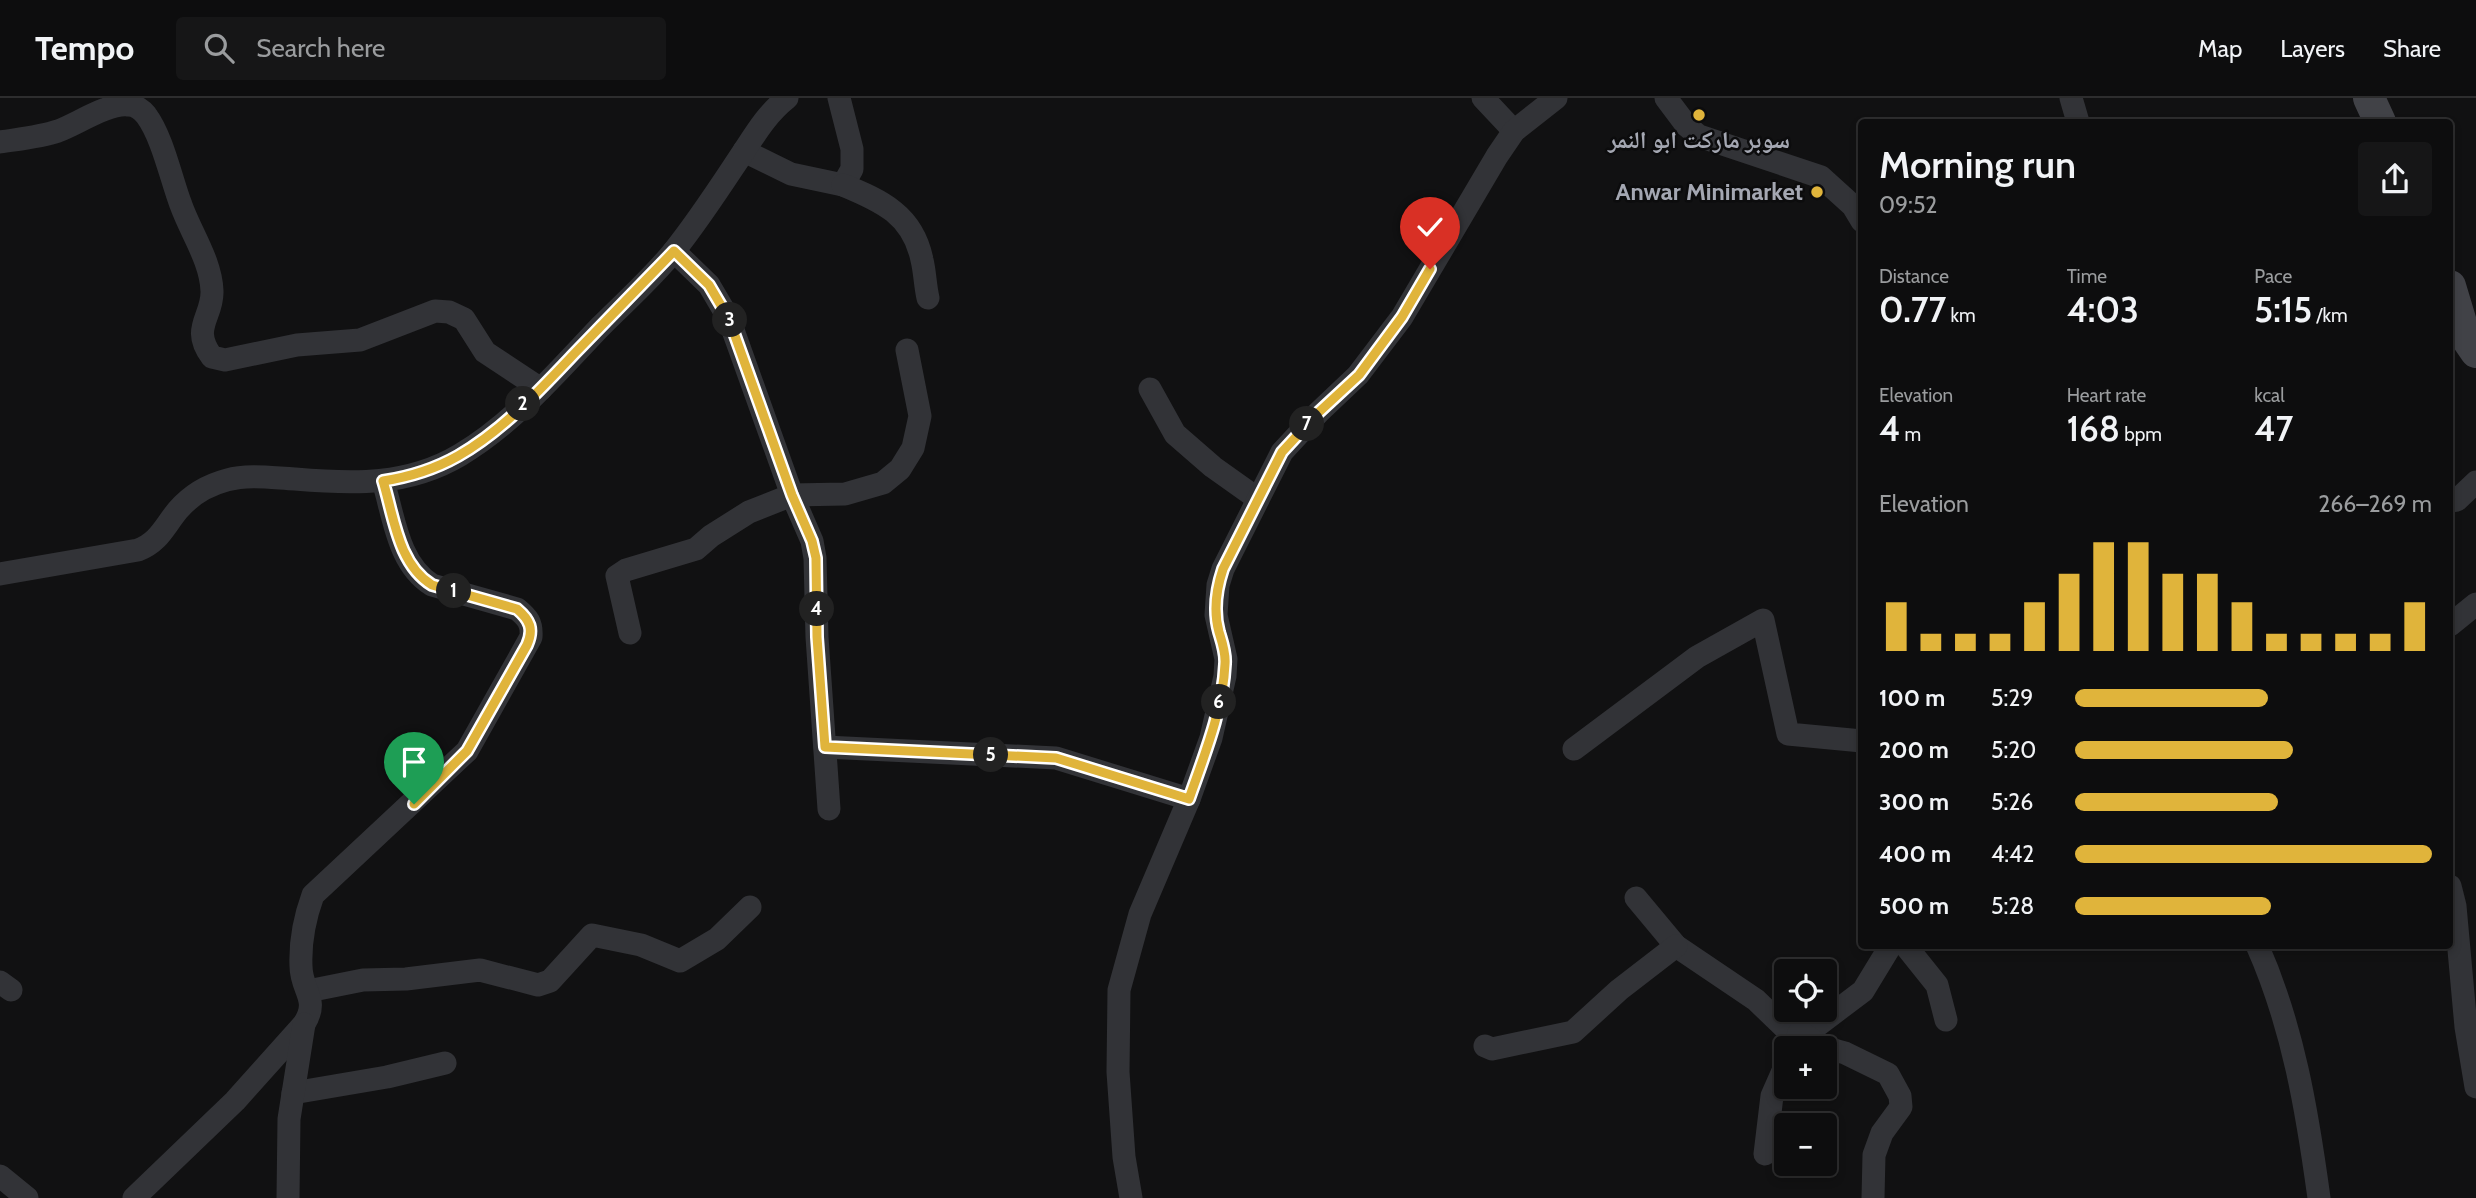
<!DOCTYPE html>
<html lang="en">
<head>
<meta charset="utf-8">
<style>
  :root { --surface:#0d0d0e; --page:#161617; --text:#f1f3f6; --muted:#9a9c9e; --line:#2d2d2e; --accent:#e0b43b }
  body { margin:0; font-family:Cabin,"Noto Naskh Arabic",sans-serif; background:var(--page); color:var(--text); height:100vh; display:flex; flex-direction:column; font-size:26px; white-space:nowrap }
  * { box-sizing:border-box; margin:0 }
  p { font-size:23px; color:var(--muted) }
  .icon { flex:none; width:38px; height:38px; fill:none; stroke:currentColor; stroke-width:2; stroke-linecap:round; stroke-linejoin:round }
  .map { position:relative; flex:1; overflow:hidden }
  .sheet { position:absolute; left:1858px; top:21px; width:595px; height:830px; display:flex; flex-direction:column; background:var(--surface); border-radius:7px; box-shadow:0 4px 10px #0003,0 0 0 2px var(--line) }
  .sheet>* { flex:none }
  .controls { position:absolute; left:1774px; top:861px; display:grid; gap:14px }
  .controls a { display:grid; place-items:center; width:63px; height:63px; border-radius:7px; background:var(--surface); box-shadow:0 4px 10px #0003,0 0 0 2px var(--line); font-size:35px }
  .pin { position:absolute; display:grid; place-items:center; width:60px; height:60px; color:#fff; margin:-72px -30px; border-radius:50% 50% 50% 0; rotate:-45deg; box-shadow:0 0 7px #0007 }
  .pin .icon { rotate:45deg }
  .km { position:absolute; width:35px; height:35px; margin:-18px; border-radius:50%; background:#222; color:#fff; font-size:19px; line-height:35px; text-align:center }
  .round { display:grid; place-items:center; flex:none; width:74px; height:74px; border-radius:7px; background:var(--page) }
  .head { display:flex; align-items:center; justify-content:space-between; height:119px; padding:0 21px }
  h1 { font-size:38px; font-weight:600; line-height:52px }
  .metrics { display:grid; grid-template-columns:repeat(3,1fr); gap:10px; height:119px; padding:7px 21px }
  .metrics div { display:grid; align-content:center }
  .metrics b { font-size:35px; font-weight:600 }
  .metrics small { font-size:19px; font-weight:400 }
  .metrics p { font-size:19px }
  .chart { height:196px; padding:14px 21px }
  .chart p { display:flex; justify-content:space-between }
  .chart svg { width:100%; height:126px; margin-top:7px; stroke:var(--accent); stroke-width:6 }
  ul { padding:0 21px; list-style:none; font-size:23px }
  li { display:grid; grid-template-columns:112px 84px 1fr; align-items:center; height:52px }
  li i { height:18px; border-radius:9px; background:var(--accent) }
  header { display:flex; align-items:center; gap:42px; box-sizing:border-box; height:98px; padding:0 35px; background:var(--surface); border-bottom:2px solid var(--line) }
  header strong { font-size:33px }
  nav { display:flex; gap:38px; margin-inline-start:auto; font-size:24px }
  .search { width:490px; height:63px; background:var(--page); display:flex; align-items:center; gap:18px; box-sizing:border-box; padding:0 24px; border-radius:7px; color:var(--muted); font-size:26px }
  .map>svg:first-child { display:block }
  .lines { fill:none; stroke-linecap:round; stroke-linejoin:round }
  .street { stroke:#323337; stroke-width:23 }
  .secondary { stroke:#414247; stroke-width:32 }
  .route-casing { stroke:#fff; stroke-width:14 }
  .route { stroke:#e0b43b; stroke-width:9 }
  .poi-dot { fill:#e0b43b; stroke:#0c0c0d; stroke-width:2.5 }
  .labels { text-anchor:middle; stroke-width:5; stroke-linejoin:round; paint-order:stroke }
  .poi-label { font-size:24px; font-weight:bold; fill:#a4a7b2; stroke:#0c0c0d }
</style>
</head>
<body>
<header>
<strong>Tempo</strong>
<div class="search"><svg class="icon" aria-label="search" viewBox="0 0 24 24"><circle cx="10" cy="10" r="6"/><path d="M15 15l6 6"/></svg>Search here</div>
<nav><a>Map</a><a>Layers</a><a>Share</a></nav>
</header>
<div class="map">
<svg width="2476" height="1100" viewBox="0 0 2476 1100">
  <rect width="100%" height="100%" fill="#111112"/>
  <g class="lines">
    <g class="street">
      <polyline points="1483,0 1514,33"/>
      <polyline points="1666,0 1687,28 1699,38 1821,79 1853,108 1862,123"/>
      <polyline points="2071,0 2078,24"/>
      <path d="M0 44C19 41 40 39 58 33 77 26 108 5 128 7 135 7 142 12 146 17 163 40 171 81 181 107 191 135 211 163 212 193 213 219 190 230 212 259L225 262 297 247 360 242 435 213 449 214 464 221 485 254 541 291"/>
      <polyline points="744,53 791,76 843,87 852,71 852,51 839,0"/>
      <path d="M843 87C882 103 913 117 922 162 925 174 925 187 928 200"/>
      <polyline points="674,153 709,187 729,221 792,397 812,443 815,460 817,539 829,711"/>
      <polyline points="1150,291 1175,336 1213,369 1258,401"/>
      <polyline points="2450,403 2457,402 2476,384"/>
      <path d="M0 476 138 452C159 444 164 429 178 412 190 398 208 387 227 382 249 376 273 380 295 381 353 386 408 388 460 357 514 325 557 274 600 229 625 204 652 180 674 153 699 122 722 86 744 53 757 33 768 15 787 0"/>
      <polyline points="2450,527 2476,506"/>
      <polyline points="630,535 617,478 626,472 696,451 711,438 749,414 792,397 845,396 883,385 900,371 913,350 920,318 907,252"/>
      <polyline points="825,649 1056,660 1189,701"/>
      <polyline points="1574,651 1697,559 1763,522 1788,636 1862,643"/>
      <polyline points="2450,788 2455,808 2466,929 2476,989"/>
      <polyline points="1636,800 1676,848 1756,902 1784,929 1800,933 1814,930 1863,893 1891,847"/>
      <polyline points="1905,847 1937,887 1946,922"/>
      <path d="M2257 847C2293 928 2307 1012 2319 1100"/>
      <polyline points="0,884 11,892"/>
      <polyline points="308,893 363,882 406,881 480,872 538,887 550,883 592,837 641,847 680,863 717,841 750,809"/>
      <polyline points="1485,948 1492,951 1573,934 1619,892 1676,848"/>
      <polyline points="1793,950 1800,933 1820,948 1845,955 1888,976 1900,998 1901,1009 1882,1035 1874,1057 1873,1100"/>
      <polyline points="293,995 387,979 445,965"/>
      <polyline points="1765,1056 1772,998 1787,964"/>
      <polyline points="0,1078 27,1100"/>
      <path d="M134 1100 235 1003 304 926C320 901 301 893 301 868 300 844 305 819 313 797L467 653 531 539C532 525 528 520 517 511L432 487C398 466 394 419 383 383"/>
      <polyline points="288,1100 289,1021 304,926"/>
      <polyline points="1131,1100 1124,1059 1118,974 1119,892 1140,816 1189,701 1211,640 1225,578 1226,561 1216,517 1218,487 1223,471 1282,354 1319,314 1358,277 1402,219 1497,58 1514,33 1556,0"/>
    </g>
    <g class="secondary">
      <polyline points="2369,0 2380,24"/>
      <polyline points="2450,188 2465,238 2476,254"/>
    </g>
  </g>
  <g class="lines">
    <defs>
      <path id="route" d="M414 706 467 653 527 547C534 531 530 522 517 511L432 487C398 466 394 419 383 383 409 379 435 371 458 358 502 333 539 293 574 256 607 222 641 187 674 153L709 187 729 221 792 397 812 443 816 460 817 539 825 649 1056 660 1189 701C1204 658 1223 612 1225 566 1226 555 1222 544 1219 534 1213 512 1216 492 1223 471L1282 354 1319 314 1359 277 1402 219 1430 171"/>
    </defs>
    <use href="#route" class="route-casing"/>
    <use href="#route" class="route"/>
  </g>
  <g class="poi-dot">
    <circle cx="1699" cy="17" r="7"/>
    <circle cx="1817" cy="94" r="7"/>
  </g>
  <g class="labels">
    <g class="poi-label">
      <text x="1699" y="50">سوبر ماركت ابو النمر</text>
      <text x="1803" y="102" text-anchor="end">Anwar Minimarket</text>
    </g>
  </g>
</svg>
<div class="controls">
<a><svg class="icon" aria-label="locate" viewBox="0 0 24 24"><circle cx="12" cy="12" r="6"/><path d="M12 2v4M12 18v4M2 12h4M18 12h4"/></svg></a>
<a>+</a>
<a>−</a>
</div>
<div class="pin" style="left:414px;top:706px;background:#1e9e55"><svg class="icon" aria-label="arrive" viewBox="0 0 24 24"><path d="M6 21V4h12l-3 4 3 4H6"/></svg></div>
<div class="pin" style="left:1430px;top:171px;background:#d93025"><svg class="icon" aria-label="check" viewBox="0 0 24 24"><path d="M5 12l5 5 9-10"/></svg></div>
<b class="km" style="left:454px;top:493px">1</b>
<b class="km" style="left:523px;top:306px">2</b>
<b class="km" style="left:730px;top:222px">3</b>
<b class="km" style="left:817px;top:511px">4</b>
<b class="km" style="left:991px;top:657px">5</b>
<b class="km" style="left:1219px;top:604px">6</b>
<b class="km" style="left:1307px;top:326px">7</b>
<section class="sheet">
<div class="head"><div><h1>Morning run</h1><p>09:52</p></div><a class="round"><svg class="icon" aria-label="share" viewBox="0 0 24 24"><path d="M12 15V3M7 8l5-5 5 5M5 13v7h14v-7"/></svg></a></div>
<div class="metrics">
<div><p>Distance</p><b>0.77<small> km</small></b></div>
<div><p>Time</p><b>4:03</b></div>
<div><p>Pace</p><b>5:15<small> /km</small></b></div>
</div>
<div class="metrics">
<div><p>Elevation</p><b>4<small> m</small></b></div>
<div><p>Heart rate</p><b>168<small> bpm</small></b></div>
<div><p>kcal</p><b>47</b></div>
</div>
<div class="chart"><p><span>Elevation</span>266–269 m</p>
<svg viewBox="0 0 160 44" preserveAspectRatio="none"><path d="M5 44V27M15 44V38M25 44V38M35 44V38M45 44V27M55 44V17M65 44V6M75 44V6M85 44V17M95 44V17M105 44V27M115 44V38M125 44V38M135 44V38M145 44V38M155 44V27"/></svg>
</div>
<ul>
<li><b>100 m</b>5:29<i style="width:54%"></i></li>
<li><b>200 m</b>5:20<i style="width:61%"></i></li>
<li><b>300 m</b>5:26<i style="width:57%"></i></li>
<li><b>400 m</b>4:42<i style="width:100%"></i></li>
<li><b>500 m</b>5:28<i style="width:55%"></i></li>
</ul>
</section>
</div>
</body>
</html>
